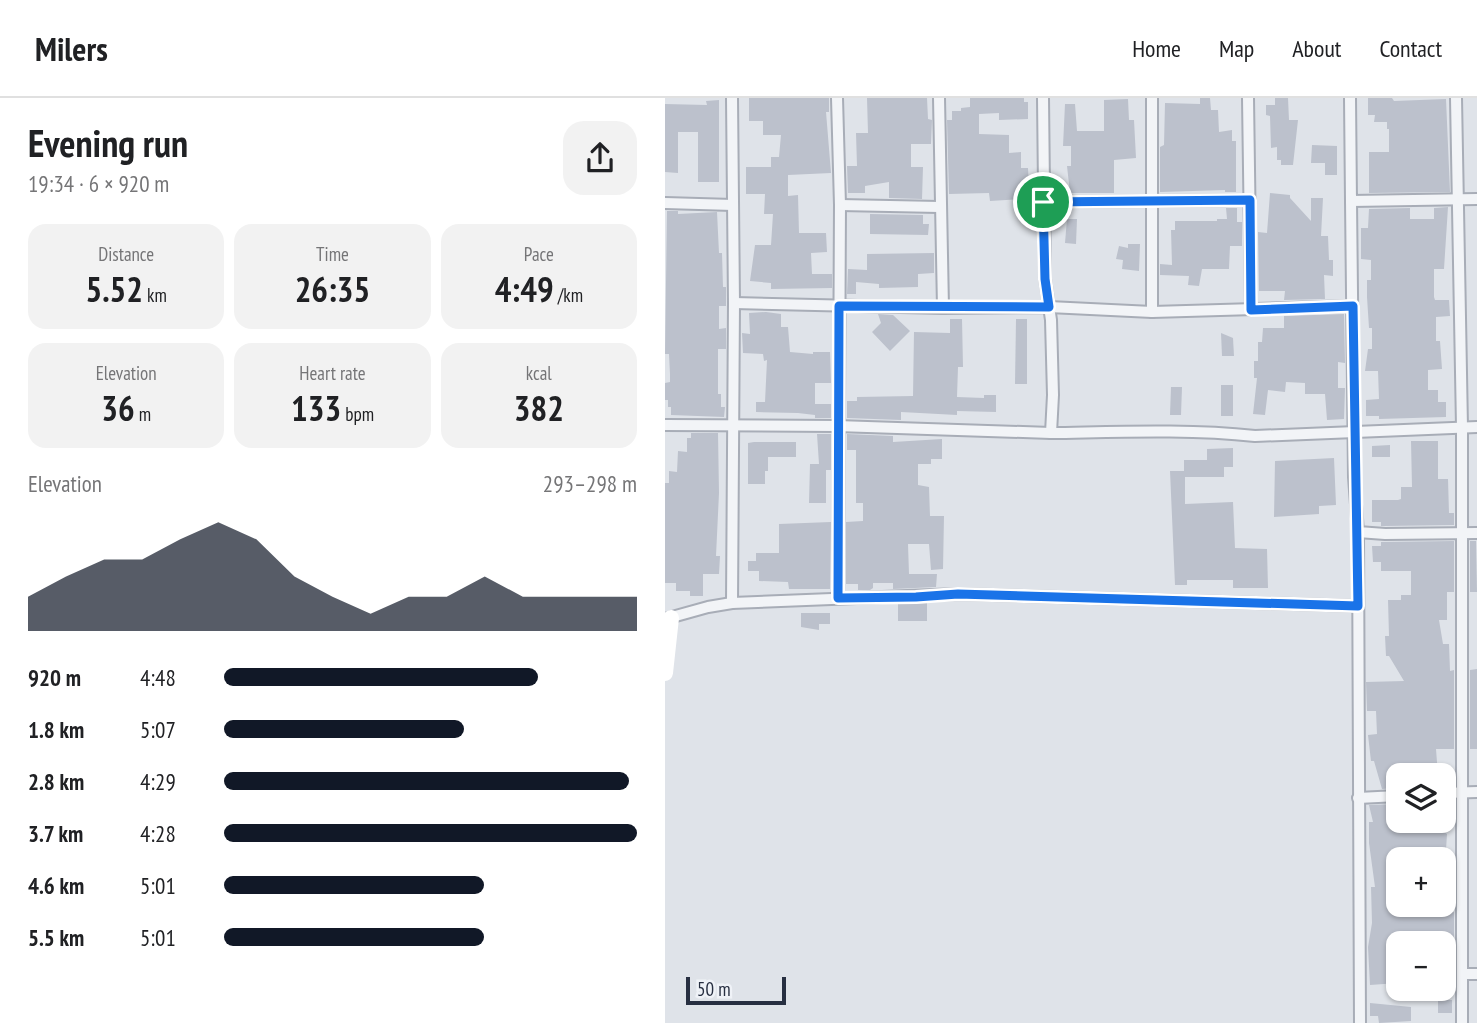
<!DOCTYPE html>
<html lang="en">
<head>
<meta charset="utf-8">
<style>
  :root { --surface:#fff; --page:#f2f2f2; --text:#202124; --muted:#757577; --line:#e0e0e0; --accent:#111827 }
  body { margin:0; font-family:"PT Sans Narrow",sans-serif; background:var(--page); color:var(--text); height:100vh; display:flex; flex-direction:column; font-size:26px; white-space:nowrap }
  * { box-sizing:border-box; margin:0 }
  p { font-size:23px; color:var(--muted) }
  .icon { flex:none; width:38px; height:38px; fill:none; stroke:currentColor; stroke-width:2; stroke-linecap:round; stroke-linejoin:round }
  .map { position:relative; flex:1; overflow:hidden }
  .panel { display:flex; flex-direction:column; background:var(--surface); width:665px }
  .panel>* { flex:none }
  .tools { position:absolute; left:721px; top:665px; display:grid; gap:14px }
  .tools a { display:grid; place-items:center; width:70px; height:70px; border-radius:14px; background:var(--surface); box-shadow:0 2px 5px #0004; font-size:35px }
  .scale { position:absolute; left:21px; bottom:18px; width:100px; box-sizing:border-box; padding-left:7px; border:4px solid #272f41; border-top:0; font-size:19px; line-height:24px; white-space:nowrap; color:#272f41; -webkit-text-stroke:5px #eff2f7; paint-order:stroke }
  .pin { position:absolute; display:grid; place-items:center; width:60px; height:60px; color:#fff; margin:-30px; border:4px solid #fff; border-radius:50%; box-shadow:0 2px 7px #0007 }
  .round { display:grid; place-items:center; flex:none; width:74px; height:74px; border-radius:21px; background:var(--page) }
  .headline { display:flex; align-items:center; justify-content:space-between; height:119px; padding:0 28px }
  h1 { font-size:38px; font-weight:800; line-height:52px }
  .metrics { display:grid; grid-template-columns:repeat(3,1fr); gap:10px; height:119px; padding:7px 28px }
  .metrics div { display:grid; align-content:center; border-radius:18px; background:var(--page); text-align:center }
  .metrics b { font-size:35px; font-weight:800 }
  .metrics small { font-size:19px; font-weight:400 }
  .metrics p { font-size:19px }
  .chart { height:196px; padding:14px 28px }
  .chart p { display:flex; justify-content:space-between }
  .chart svg { width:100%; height:126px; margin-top:7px; fill:var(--accent); opacity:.7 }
  ul { padding:0 28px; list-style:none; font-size:23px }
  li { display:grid; grid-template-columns:112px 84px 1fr; align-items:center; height:52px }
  li i { height:18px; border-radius:9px; background:var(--accent) }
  header { display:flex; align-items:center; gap:42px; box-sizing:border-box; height:98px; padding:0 35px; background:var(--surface); border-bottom:2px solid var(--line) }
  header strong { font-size:33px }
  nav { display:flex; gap:38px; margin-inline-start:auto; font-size:24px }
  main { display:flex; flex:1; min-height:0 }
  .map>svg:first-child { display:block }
  .building { fill:#bcc1cc }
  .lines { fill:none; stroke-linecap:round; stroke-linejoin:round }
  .street-casing { stroke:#a8adb7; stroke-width:14 }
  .street { stroke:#f2f4f7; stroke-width:10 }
  .secondary { stroke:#fff; stroke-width:16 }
  .route-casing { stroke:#fff; stroke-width:14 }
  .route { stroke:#1a73e8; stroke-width:9 }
</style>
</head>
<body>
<header>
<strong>Milers</strong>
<nav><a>Home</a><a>Map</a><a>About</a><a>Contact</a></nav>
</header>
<main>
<section class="panel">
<div class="headline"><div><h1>Evening run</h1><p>19:34 · 6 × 920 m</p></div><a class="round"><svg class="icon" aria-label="share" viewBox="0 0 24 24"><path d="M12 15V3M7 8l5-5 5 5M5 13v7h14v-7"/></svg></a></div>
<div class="metrics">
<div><p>Distance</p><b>5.52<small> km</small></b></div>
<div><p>Time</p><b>26:35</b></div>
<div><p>Pace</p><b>4:49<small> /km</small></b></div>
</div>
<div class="metrics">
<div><p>Elevation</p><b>36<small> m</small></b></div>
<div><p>Heart rate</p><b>133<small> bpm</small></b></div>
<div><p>kcal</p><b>382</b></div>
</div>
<div class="chart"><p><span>Elevation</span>293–298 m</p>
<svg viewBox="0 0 160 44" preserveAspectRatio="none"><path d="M0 44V32L10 25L20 19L30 19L40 12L50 6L60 12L70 25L80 32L90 38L100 32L110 32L120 25L130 32L140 32L150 32L160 32V44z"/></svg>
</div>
<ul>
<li><b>920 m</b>4:48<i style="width:76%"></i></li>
<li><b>1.8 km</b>5:07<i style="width:58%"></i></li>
<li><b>2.8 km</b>4:29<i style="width:98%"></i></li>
<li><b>3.7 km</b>4:28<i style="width:100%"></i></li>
<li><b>4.6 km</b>5:01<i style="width:63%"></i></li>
<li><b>5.5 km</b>5:01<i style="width:63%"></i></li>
</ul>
</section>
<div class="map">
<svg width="812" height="925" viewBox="0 0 812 925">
  <rect width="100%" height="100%" fill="#dfe3e9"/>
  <g class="building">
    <polygon points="84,0 164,0 164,14 161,14 166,75 123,77 123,98 133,97 134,135 161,135 162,154 146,155 147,176 167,176 167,190 106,191 106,185 85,183 90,147 106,147 108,116 99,116 100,96 81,96 81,69 106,69 106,59 114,59 116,37 98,37 98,23 84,23"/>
    <polygon points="202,0 262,0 263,21 267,22 266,46 246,46 246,69 258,69 257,101 224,100 224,84 200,88 200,95 183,95 182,68 192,68 191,35 203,35"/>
    <polygon points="305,0 359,0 359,4 363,4 363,21 334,22 334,15 314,16 314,36 344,37 344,55 356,54 356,70 363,70 364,90 355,90 355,101 325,103 324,95 284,96 282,22 287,22 287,13 296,13 296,10 305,9"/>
    <polygon points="535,0 545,0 546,12 553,12 554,34 567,32 567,43 571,43 571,94 560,94 560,92 495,94 495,49 499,47 500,5 535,6"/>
    <polygon points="610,0 623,0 624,22 633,22 628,67 616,67 616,62 612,62 612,49 606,50 605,18 601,17 601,7 610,7"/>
    <polygon points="703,0 727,0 729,3 781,1 785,94 704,95 704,54 724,54 724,31 722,31 722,24 709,24 710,17 703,17"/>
    <polygon points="463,1 464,22 469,22 471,60 449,62 449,95 405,95 402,68 406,68 406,48 398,48 400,6 410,6 412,33 439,33 439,2"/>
    <polygon points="54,2 54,84 33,84 33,34 13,34 13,75 0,74 0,6 42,7 41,3"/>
    <polygon points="647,47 672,48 672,77 660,77 660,65 646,65"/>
    <polygon points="605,95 625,97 625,100 646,123 646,100 658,100 656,138 663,138 664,162 668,162 668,178 659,177 660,201 619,202 620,193 594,193 593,134 602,135"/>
    <polygon points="783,109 779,171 769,171 769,199 770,202 784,202 785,218 771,219 771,243 775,243 777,271 763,272 763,292 773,292 773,304 781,304 781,319 714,321 714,318 701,318 701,302 714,301 713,273 700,273 703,251 707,251 707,230 704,230 702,199 702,182 706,182 706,162 696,161 696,130 703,130 704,111 745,110 745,121 769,121 769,110"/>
    <polygon points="561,110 572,110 572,124 577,124 577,148 565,148 564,171 537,171 534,188 523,187 524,178 495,177 495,166 507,167 506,132 510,132 510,123 552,123 552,121 562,121"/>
    <polygon points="2,113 13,113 13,116 52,114 54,155 57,155 58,189 61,189 61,208 54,208 54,231 61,230 61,251 53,251 53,296 56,296 56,309 60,309 59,319 6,317 6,309 3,309 3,302 0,302 0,285 5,284 5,276 4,256 0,256"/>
    <polygon points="205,116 258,117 258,126 264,126 263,137 205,136"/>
    <polygon points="402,121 412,121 411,146 400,145"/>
    <polygon points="463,146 475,146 474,173 457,171 458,162 451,161 454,148 463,150"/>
    <polygon points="269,155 269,175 253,176 253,189 214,190 214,186 191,184 191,196 182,196 183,171 202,172 202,156"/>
    <polygon points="101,214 116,216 116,229 123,229 125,254 148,256 148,254 165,254 166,285 150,285 150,306 166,306 166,320 150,320 150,317 133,315 91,314 91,304 100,304 102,262 99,263 98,256 78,255 77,235 85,236 84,215"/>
    <polygon points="213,216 228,217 245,233 225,253 207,234 216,225"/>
    <polygon points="679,216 680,265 673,264 673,290 680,290 679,321 662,322 660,296 640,296 640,285 621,284 620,294 603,292 600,317 588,316 592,280 589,280 589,263 593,263 593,244 597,244 598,230 619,230 619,218"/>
    <polygon points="285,221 297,221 298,269 293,269 292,299 319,300 319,297 331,297 331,314 292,313 292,317 236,314 236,322 182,320 182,303 192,303 192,299 248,298 249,234 285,235"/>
    <polygon points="351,221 362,221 362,286 350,286"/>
    <polygon points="556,235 568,240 569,258 557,258"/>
    <rect x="556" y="287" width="12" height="31"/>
    <polygon points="506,289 517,289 516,317 505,317"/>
    <polygon points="26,335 53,335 54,395 51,458 55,458 54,476 38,476 38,498 25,498 25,493 11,493 11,485 0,485 0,385 4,385 4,373 12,374 13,353 22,354 22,340 26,340"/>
    <polygon points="152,336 166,336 166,372 161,372 161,405 144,405 145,366 154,366"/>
    <polygon points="182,336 228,338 228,344 277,341 277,361 266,361 266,366 253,366 253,387 264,389 265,418 279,418 278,471 266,472 264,446 243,446 244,476 272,476 271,489 228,491 228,485 208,485 208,490 205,492 193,492 193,486 181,486 181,424 198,423 198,405 191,405 191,352 182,352"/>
    <polygon points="746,343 773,343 773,381 783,381 784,415 789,415 789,427 720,428 716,428 716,424 707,424 707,402 733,402 736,401 736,389 747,389"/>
    <polygon points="89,344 131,344 131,359 103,359 103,373 100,373 100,386 83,386 83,345"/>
    <polygon points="725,347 725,359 707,359 707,348"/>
    <polygon points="568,350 568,369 559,369 559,379 520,379 520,406 568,404 570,450 602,451 603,490 568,490 568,482 522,482 522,487 510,487 505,373 519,373 519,362 542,362 542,351"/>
    <polygon points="669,360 671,407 654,408 654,416 609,419 610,363"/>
    <polygon points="166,424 165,491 124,491 123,484 94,483 94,473 83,473 83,463 91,463 91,455 114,455 114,426"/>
    <polygon points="789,443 789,494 782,494 782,522 774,522 778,546 784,546 785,573 789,572 789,651 771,651 773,677 733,677 733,690 717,691 709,663 706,663 703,637 712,636 711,613 702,613 701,584 739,583 724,558 721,558 720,538 724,538 723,502 736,502 736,497 746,497 746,473 716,473 716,464 708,464 707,448 716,448 716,444"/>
    <polygon points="805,443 811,443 812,494 805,494"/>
    <polygon points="262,505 262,523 233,523 233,506"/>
    <polygon points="136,515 165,515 165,526 154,526 154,532 136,529"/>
    <polygon points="812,571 812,651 805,651 805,572"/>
    <polygon points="733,706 733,723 779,723 779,734 782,736 781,752 775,752 776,761 733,761 733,807 786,807 787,814 789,814 789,848 779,850 779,845 775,845 774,842 733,845 733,885 705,887 703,849 707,825 706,789 710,789 704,745 704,724 708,724 704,707"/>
    <rect x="773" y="902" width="14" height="13"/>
    <polygon points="705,905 746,909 746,923 714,925 713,918 705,918"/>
  </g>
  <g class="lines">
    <defs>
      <g id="street">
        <polyline points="67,0 69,205 67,505"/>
        <polyline points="172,0 175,107 173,500"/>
        <polyline points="274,0 278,210"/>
        <path d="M378 0 380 181 386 222 388 297 386 335C454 334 522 331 590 338L812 329"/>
        <polyline points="583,0 586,212"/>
        <polyline points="685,0 686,103 812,101"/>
        <polyline points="791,0 797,329 797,925"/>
        <polyline points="686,103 689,379 693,434 720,436 812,435"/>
        <polyline points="378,104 585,102"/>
        <polyline points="0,105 68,107"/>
        <polyline points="175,107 274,109"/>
        <polyline points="69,205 278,210 384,209 487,214 688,208"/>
        <polyline points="487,214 487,0"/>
        <polyline points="0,327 172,328 386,335"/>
        <polyline points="693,434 695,925"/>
        <polyline points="0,521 43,509 67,505 293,496 693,508"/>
        <polyline points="779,695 812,694"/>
        <polyline points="693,700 733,698"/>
        <polyline points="797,876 812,876"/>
      </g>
    </defs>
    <use href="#street" class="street-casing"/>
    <use href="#street" class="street"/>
    <polyline class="secondary" points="0,575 6,520"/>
  </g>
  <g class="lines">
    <defs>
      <polygon id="route" points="585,102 586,212 688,208 693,508 293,496 251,499 173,500 174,208 384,209 380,181 378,104"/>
    </defs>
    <use href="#route" class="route-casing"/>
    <use href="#route" class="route"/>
  </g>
</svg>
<div class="tools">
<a><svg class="icon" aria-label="layers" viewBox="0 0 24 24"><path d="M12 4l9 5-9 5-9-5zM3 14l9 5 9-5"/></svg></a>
<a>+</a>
<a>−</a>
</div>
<div class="scale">50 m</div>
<div class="pin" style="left:378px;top:104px;background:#1e9e55"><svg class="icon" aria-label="arrive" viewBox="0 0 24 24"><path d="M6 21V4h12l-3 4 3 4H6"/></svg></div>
</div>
</main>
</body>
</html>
